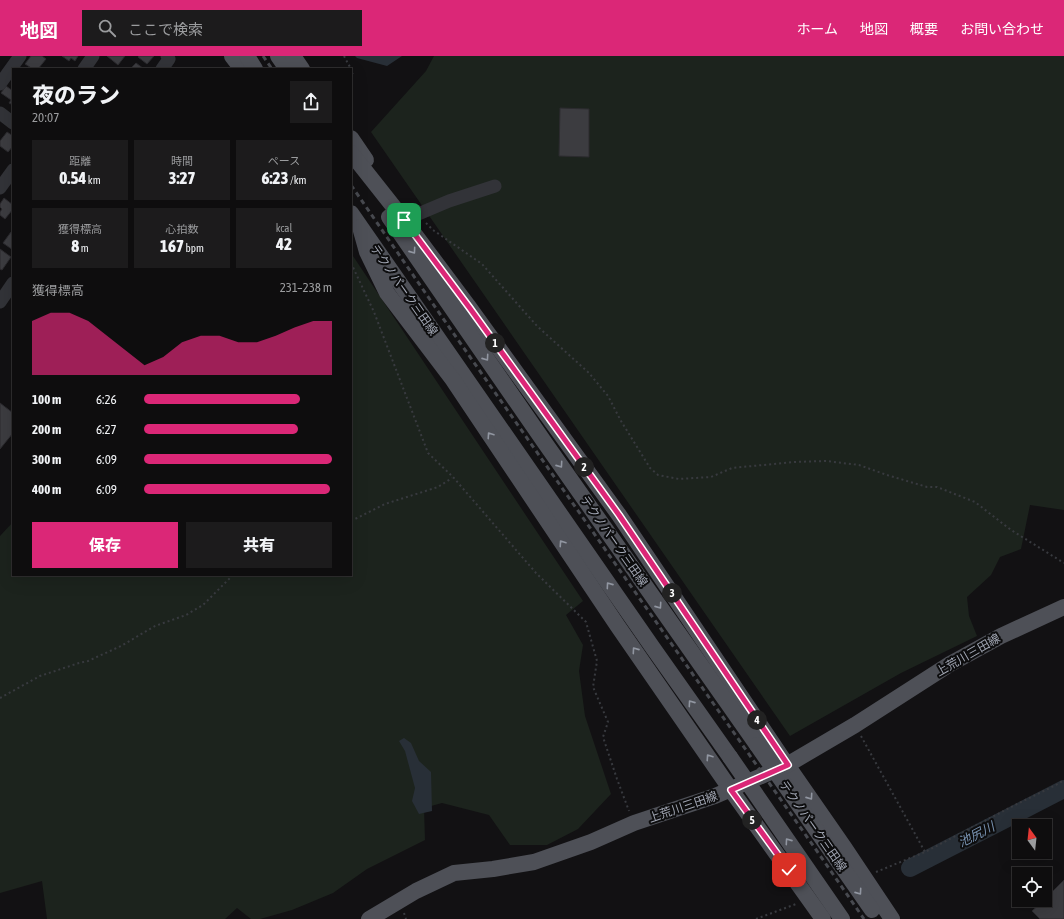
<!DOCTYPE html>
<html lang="ja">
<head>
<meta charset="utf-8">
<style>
  :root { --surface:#0e0d0e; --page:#1c1b1c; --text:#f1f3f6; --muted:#9b9c9e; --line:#2e2d2e; --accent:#db2777 }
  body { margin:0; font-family:"Asap Condensed","Noto Sans JP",sans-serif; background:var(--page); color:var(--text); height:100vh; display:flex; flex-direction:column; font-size:15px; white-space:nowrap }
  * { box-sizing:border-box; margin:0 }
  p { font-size:13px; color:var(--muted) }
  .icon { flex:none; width:22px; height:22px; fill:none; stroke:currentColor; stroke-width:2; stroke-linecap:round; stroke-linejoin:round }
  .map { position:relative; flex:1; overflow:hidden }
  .panel { position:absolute; left:12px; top:12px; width:340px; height:508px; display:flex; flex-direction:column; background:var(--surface); border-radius:0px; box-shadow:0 4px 16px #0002,0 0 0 1px var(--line) }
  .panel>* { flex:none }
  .needle { width:26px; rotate:345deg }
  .buttons { position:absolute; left:1012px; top:763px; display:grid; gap:8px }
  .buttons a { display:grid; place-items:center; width:40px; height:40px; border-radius:0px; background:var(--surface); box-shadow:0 4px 16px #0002,0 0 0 1px var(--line); font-size:20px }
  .pin { position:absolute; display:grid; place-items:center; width:34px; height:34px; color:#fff; margin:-17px; border-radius:8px; box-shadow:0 2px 6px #0006 }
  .km { position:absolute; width:20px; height:20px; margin:-10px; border-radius:50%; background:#222; color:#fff; font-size:11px; line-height:20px; text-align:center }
  .round { display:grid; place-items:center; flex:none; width:42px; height:42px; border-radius:0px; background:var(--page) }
  .overview { display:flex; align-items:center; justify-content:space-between; height:68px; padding:0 20px }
  h1 { font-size:22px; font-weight:800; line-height:30px }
  .figures { display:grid; grid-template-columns:repeat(3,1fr); gap:6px; height:68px; padding:4px 20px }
  .figures div { display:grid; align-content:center; border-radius:0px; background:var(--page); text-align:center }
  .figures b { font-size:17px; font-weight:800 }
  .figures small { font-size:11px; font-weight:400 }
  .figures p { font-size:11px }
  .chart { height:112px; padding:8px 20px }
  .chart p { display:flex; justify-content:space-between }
  .chart svg { width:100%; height:72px; margin-top:4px; fill:var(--accent); opacity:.7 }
  .button { display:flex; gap:8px; margin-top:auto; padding:8px 20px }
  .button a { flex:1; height:46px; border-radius:0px; background:var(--accent); color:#fff; font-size:16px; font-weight:800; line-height:46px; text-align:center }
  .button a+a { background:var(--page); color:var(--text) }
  ul { padding:0 20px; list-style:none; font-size:13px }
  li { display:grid; grid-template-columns:64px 48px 1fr; align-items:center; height:30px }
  li i { height:10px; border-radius:5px; background:var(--accent) }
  header { display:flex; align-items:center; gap:24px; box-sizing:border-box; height:56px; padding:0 20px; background:var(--accent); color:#fff }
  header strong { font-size:19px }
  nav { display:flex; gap:22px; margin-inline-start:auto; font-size:14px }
  .search { width:280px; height:36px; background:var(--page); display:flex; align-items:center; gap:10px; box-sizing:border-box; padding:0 14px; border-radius:0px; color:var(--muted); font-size:15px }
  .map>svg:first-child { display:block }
  .green { fill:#1c231d }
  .water { fill:#282f37 }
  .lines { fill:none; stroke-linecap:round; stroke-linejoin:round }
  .river { stroke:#282f37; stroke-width:18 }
  .building { fill:#3c3c40; stroke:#2c2b2f }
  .path { stroke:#383a3f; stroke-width:2; stroke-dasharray:2 3; stroke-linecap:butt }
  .minor { stroke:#323338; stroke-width:13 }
  .major { stroke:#4e5057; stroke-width:16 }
  .rail { stroke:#47494f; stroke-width:3; stroke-dasharray:5 4; stroke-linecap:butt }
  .major-bridge { stroke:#4e5057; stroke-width:16 }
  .oneway { stroke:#9196a1 }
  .route-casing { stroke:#fff; stroke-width:8 }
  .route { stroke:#db2777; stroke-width:5 }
  .labels { text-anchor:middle; stroke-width:4; stroke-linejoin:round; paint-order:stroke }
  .street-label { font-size:12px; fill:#a2a7b4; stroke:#0d0d0e }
  .water-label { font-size:13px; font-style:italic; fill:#7892b1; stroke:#0d0d0e }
</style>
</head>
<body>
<header>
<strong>地図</strong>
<div class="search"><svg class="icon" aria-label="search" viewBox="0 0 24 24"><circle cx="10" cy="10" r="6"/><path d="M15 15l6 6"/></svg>ここで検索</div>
<nav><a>ホーム</a><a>地図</a><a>概要</a><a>お問い合わせ</a></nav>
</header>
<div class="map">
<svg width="1064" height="863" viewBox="0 0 1064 863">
  <rect width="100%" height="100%" fill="#121113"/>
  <g class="green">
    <polygon points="434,0 1064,0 1064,454 1030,449 1021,493 1000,501 991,519 967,541 969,560 977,580 901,617 790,680 371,76 426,15"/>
    <polygon points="351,197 583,545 566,559 583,589 579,615 585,660 611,738 578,773 547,789 510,789 489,759 442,747 424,752 425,784 367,813 333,837 292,854 260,863 251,863 237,852 225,863 47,863 42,825 0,837 0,480 13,466 13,519 351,519"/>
  </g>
  <g class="water">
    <polygon points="355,0 402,0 387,10 357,2"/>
    <polygon points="404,682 411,687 419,705 431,716 432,755 419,758 412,745 415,732 405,695 399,685"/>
  </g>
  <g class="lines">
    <polyline class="river" points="910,812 1064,733"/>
  </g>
  <g class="building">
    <polygon points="31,0 42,0 46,3 38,13 33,13 25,8"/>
    <polygon points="62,0 78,0 75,5 71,2 69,5"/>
    <polygon points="107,0 125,0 118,9"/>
    <polygon points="139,0 154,0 147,8 138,1"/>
    <polygon points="136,7 144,13 130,13"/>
    <polygon points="6,30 13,35 13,53 11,51 13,49 9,47 11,44 1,37"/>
    <polygon points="560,52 589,53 589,101 559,100"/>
    <polygon points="7,76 13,80 13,90 8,96 0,90 0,85"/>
    <polygon points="4,142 13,149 13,153 5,163 0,159 0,156 2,153 0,151 0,148"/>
    <polygon points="11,176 13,178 13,194 3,187"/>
    <polygon points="0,193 11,201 2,214 0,213"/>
    <polygon points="0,347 13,357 13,377 0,393"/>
    <polygon points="1064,824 1064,863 1040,863 1032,855 1044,844 1045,844 1045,843"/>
  </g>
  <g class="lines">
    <g class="path">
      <polyline points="344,0 351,13"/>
      <polyline points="351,13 353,18"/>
      <polyline points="426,167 433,174 482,208 537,270 589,317 608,340 621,365 650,412 658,419 679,423 711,421 732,412 794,406 826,405 859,409 887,419 927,431 937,431 975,446 1011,474 1064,507"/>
      <polyline points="351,207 374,256 428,397 453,421 536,517 586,566 597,605 593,631 608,666 603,681 617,723 629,755"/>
      <polyline points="351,465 385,448 438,431 452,422"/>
      <polyline points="0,642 40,620 79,607 88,605 121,590 155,570 186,559 203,549 233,519"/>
      <polyline points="861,680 925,796"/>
      <polyline points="876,816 925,796 1017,748 1056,729 1064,724"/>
      <polyline points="404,857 406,863"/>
      <polyline points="756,863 796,848"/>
    </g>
    <g class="minor">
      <polyline points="84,13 93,0"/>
      <polyline points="162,13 169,3 167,0"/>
      <polyline points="0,28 20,0"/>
      <polyline points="0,57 13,67"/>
      <polyline points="0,132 13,114"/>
      <polyline points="404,164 449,145 495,130"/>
      <polyline points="0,246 13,227"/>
    </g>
    <g class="major">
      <polyline points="232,0 242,13"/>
      <polyline points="247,0 255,13"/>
      <polyline points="278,0 287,13"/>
      <polyline points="293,0 302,13"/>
      <polyline points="351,82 366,104"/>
      <polyline points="351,97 404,164 469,251 619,459 787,709 844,791 892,863"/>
      <polyline points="351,157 653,592 730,701"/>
      <polyline points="389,161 545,387 757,689"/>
      <polyline points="360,171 367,196 387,237 453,324 617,569 731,734 823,863"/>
      <polyline points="369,863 416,835 454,817 493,813 534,806 591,786 634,767 715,740 787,709 855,669 950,608 1001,580 1064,551"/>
    </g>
    <g class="rail">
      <polyline points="263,0 272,13"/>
      <polyline points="351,129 442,261 819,798 864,863"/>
    </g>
    <g class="major-bridge">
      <polyline points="757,689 872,854"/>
      <polyline points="730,701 842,863"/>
    </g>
  </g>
  <defs><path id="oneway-chevron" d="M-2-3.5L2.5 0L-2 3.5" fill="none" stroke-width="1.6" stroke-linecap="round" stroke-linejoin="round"/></defs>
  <g class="oneway">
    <use href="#oneway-chevron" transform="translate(413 195) rotate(55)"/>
    <use href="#oneway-chevron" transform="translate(486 302) rotate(55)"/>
    <use href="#oneway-chevron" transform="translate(490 379) rotate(-124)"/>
    <use href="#oneway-chevron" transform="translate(560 409) rotate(55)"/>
    <use href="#oneway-chevron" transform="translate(562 487) rotate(-124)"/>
    <use href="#oneway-chevron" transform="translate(609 529) rotate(-125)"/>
    <use href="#oneway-chevron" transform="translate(659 550) rotate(55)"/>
    <use href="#oneway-chevron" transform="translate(635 594) rotate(-125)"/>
    <use href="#oneway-chevron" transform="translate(691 647) rotate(-125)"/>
    <use href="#oneway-chevron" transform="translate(709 701) rotate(-124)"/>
    <use href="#oneway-chevron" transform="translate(810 741) rotate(55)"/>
    <use href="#oneway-chevron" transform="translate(788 785) rotate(-125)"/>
    <use href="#oneway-chevron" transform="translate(859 836) rotate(55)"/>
  </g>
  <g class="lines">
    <defs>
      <polyline id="route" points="404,164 469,251 619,459 788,709 731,734 789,814"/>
    </defs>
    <use href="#route" class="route-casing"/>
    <use href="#route" class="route"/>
  </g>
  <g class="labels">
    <g class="street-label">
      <text transform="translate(404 234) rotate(55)" y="4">テクノパーク三田線</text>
      <text transform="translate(614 485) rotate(55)" y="4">テクノパーク三田線</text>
      <text transform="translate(968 599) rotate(-30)" y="4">上荒川三田線</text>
      <text transform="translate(683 751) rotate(-19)" y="4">上荒川三田線</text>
      <text transform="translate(813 770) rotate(55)" y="4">テクノパーク三田線</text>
    </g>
    <g class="water-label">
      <text transform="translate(976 778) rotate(-27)" y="5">池尻川</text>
    </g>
  </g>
</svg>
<div class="buttons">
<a><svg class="needle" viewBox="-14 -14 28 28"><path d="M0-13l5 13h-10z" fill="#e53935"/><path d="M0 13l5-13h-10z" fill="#9b9c9e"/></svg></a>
<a><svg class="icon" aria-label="locate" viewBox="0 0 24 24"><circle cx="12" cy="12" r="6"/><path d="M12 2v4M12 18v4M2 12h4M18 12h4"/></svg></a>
</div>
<div class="pin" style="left:404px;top:164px;background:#1e9e55"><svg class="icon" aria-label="arrive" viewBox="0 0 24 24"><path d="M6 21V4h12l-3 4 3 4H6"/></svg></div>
<div class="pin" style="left:789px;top:814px;background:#d93025"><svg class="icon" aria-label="check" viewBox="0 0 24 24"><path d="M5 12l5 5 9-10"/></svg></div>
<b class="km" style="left:495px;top:287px">1</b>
<b class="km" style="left:584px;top:411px">2</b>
<b class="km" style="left:672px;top:537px">3</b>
<b class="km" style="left:757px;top:664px">4</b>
<b class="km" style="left:752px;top:764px">5</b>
<section class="panel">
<div class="overview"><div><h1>夜のラン</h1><p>20:07</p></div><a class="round"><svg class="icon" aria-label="share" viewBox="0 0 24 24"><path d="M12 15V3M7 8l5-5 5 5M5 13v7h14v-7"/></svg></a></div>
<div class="figures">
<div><p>距離</p><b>0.54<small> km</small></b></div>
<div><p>時間</p><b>3:27</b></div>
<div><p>ペース</p><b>6:23<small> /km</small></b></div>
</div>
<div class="figures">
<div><p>獲得標高</p><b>8<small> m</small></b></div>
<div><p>心拍数</p><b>167<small> bpm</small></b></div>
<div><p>kcal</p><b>42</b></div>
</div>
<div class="chart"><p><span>獲得標高</span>231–238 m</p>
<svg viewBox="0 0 160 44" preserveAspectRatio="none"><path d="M0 44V11L10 6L20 6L30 11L40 20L50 29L60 38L70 33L80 24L90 20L100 20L110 24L120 24L130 20L140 15L150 11L160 11V44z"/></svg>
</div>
<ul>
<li><b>100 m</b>6:26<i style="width:83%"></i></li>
<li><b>200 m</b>6:27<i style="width:82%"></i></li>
<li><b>300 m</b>6:09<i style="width:100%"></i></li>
<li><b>400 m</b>6:09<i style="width:99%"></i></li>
</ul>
<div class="button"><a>保存</a><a>共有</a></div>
</section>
</div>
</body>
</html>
